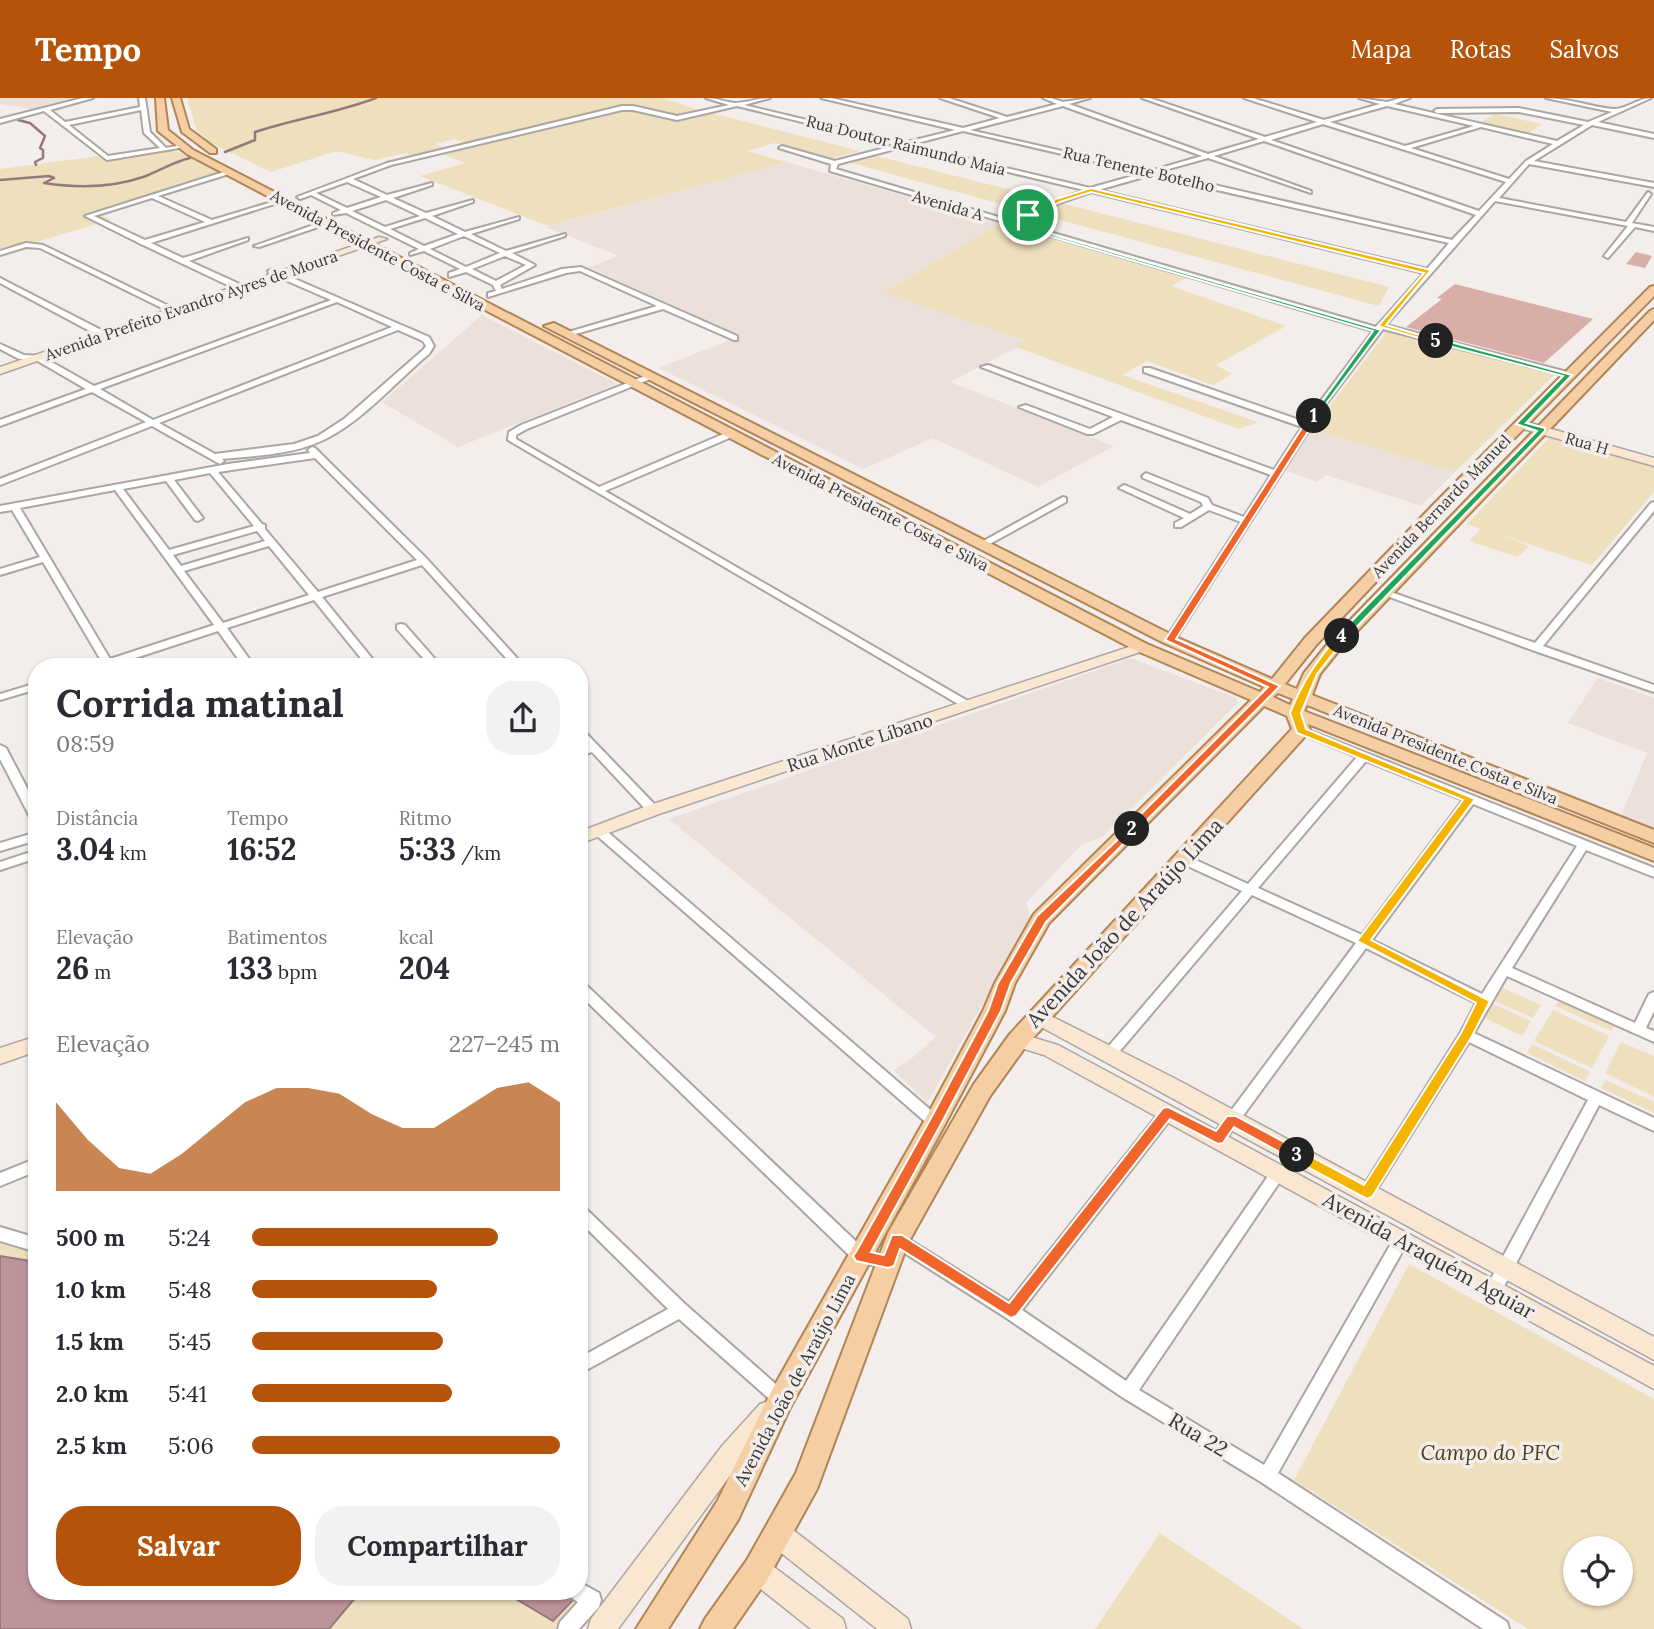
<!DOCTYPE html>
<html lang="pt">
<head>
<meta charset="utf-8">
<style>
  :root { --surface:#fff; --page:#f2f2f3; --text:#2b2b33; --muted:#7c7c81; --accent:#b45309 }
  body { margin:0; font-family:Lora,serif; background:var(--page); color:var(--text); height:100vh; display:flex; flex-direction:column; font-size:26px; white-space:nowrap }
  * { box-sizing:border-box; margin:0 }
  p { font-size:23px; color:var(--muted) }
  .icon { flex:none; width:38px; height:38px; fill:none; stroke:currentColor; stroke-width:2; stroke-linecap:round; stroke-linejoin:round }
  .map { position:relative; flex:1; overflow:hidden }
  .panel { position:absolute; left:28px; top:560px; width:560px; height:942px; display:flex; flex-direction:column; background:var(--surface); border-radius:28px; box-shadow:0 2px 5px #0004 }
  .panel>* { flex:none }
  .tools { position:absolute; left:1563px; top:1438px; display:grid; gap:14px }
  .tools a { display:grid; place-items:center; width:70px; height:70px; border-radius:50%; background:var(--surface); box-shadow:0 2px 5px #0004; font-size:35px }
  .pin { position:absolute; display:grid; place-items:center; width:60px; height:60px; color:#fff; margin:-30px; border:4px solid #fff; border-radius:50%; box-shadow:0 2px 7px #0007 }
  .km { position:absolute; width:35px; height:35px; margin:-18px; border-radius:50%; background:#222; color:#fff; font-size:19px; line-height:35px; text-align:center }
  .round { display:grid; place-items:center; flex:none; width:74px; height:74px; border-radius:28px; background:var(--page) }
  .headline { display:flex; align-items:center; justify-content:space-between; height:119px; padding:0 28px }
  h1 { font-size:38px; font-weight:700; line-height:52px }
  .metrics { display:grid; grid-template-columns:repeat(3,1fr); gap:10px; height:119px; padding:7px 28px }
  .metrics div { display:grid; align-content:center }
  .metrics b { font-size:30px; font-weight:700 }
  .metrics small { font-size:19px; font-weight:400 }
  .metrics p { font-size:19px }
  .chart { height:196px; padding:14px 28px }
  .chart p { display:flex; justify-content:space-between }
  .chart svg { width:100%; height:126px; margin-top:7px; fill:var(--accent); opacity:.7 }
  .button { display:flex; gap:14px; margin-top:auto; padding:14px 28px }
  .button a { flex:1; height:80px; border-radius:28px; background:var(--accent); color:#fff; font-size:28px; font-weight:700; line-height:80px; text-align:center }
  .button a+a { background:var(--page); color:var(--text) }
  ul { padding:0 28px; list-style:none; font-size:23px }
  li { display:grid; grid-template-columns:112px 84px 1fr; align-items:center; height:52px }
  li i { height:18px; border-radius:9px; background:var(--accent) }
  header { display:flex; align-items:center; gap:42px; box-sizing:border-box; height:98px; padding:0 35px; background:var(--accent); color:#fff }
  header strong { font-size:33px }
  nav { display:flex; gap:38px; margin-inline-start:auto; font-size:24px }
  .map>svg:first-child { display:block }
  .built { fill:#ece0da }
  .green { fill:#eedfbd; fill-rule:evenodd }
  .water { fill:#be949b; stroke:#97797d; stroke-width:2 }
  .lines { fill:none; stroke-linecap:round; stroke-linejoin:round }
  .stream { stroke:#97797d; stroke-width:2.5 }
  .building { fill:#d9aea8 }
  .street-casing { stroke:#aba6a4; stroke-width:4 }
  .secondary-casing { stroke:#aba6a4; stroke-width:3 }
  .primary-casing { stroke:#b08557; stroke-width:4 }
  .street { fill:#fff; fill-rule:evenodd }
  .secondary { fill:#fae7d1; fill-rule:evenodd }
  .primary { fill:#f5cea4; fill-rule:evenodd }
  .split-1 { fill:#22a559; stroke:#fff; stroke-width:2 }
  .split-2 { fill:#f0652b; stroke:#fff; stroke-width:2 }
  .split-3 { fill:#f0652b; stroke:#fff; stroke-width:2 }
  .split-4 { fill:#f5b400; stroke:#fff; stroke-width:2 }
  .split-5 { fill:#22a559; stroke:#fff; stroke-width:2 }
  .split-6 { fill:#f5b400; stroke:#fff; stroke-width:2 }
  .labels { text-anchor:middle; stroke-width:7; stroke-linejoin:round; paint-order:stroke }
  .far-street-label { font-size:16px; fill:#3b3938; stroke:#f3edeb }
  .street-label { font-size:18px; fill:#3b3938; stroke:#f3edeb }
  .near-street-label { font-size:21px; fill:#3b3938; stroke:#f3edeb }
  .near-park-label { font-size:21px; font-style:italic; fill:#503f13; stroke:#f3edeb }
</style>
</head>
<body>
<header>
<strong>Tempo</strong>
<nav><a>Mapa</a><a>Rotas</a><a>Salvos</a></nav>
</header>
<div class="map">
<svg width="1654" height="1531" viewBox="0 0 1654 1531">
  <rect width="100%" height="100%" fill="#f3edeb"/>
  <g class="built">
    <polygon points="0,0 82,0 36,12 0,6"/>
    <polygon points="787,64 1000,126 885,193 1027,244 950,284 1114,348 1038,389 933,340 863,371 659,270 740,238 588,169 619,158 546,129"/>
    <polygon points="482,217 617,286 458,349 382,304"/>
    <polygon points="1312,331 1455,374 1421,408 1326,377 1317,384 1285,372"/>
    <polygon points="1131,560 1236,600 1238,605 1102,739 1081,747 1026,805 1031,820 927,1005 894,972 911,961 936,939 669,721"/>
    <polygon points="1598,580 1654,600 1654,730 1621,718 1647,655 1568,625"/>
  </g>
  <g class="green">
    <polygon points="187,0 662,0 702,13 672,18 633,7 466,46 454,41 435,46 444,50 412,58 406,55 374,62 336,53 271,74 209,44 197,33"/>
    <polygon points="632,11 678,24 711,15 860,53 833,60 775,45 747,53 787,64 548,128 420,78 466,65 440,56"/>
    <polygon points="1495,16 1542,26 1526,37 1478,26"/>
    <polygon points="155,51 173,52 227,77 99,115 110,122 0,155 0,71"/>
    <polygon points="873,57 1051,102 1026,113 847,64"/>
    <polygon points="1061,105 1389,189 1379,208 1038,116"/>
    <polygon points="1000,126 1186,180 1171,188 1286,228 1216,267 1232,276 1213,287 1147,263 1122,277 1258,324 1239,331 1016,249 1026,243 884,194"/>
    <polygon points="1388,232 1554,277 1455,374 1312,331"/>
    <polygon points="1551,338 1654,368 1654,394 1592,467 1495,435 1529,448 1518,459 1469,443 1481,431 1467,426"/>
    <polygon points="1503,890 1541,907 1533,920 1495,903"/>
    <polygon points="1561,900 1616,925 1611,933 1555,908"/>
    <polygon points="1493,906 1531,923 1522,938 1485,920"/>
    <polygon points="1553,912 1609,938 1592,970 1534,943"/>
    <polygon points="1621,944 1654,958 1654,999 1605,975"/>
    <polygon points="1532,946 1590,974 1585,983 1527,955"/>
    <polygon points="1606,982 1654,1004 1654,1015 1601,990"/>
    <polygon points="0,1144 37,1155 37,1493 579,1493 598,1503 572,1531 0,1531"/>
    <path d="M1409 1166 1654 1301V1531H1528L1294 1382ZM1575 1451H1620V1496H1575Z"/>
    <polygon points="1160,1435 1303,1531 1095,1531"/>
  </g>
  <g class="water">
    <polygon points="0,1158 37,1164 37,1493 361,1493 329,1531 0,1531"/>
    <polygon points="503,1493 561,1493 574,1501 553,1523"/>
  </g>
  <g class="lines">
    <g class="stream">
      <polyline points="18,22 30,25 45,38 40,50 43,52 43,60 35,64 36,67"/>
      <path d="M225 54 255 42V34C295 21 336 15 376 0"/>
      <path d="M0 82 49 78 54 80 44 85C77 90 111 90 143 79 159 73 173 64 190 60"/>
    </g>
  </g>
  <g class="building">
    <polygon points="1636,154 1652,158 1645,170 1626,166"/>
    <polygon points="1455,186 1593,221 1544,265 1406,229 1442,201 1437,200"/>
  </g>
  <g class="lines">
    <defs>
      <g id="street">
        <path d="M83 0H93L50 12 65 24 140 9 139 0H145L150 34 166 50 182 47 185 49 107 62 44 13 0 25V21ZM141 12 144 35 160 50 108 58 69 27Z"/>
        <path d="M706 0C716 0 725 4 735 5 746 5 758 0 770 0L744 7 903 45 955 32 821 0H831L963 30 1000 20 940 0H949L1007 19 1057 6 1043 0H1051L1063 4 1090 0 1069 6 1208 56 1259 41 1142 0H1150L1265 39 1317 24 1244 0H1253L1324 22 1380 6 1359 0 1387 4 1401 0H1410L1394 6 1557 43 1584 27 1519 14 1437 15 1434 13 1437 11 1519 10 1588 24 1612 14 1546 0C1569 0 1591 9 1613 11 1626 12 1638 0 1651 0L1598 24 1654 36V40L1592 27 1534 63 1654 85V89L1529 66 1499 100 1626 124 1648 94 1651 96 1632 125 1654 129V133L1635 129 1608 160 1604 158 1628 128 1495 103 1386 227 1571 275V279L1383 231 1323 310 1175 542 1170 545 1165 542 1241 424 1209 412 1181 429H1175V425L1184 420 1119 390 1124 387 1127 388 1190 416 1203 408 1201 404 1143 380 1142 378 1146 375 1208 400 1212 407 1244 419 1271 377 1121 322 1093 336H1087L1019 309 1026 307 1090 331 1113 319 981 269 988 267 1274 372 1302 329 1144 274V270H1150L1305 324 1373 233 830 73 831 66 779 50 782 48 835 63 896 47 737 8 677 22 633 12H622L391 67 353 81 387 97 432 85V87L393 100 426 115 473 102V104L432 118 465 134 519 119V121L471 136 506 153 565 136V138L512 155 535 167 500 187 502 191 562 171 581 169 737 238V242H734L663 211 565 239V235L657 208 580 173 566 175 488 199V195L496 193 493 187 466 174 449 179V175L460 171 424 153 410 157V155L419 151 346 115 333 117V115L341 112 311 97 300 101 297 99 387 65 622 8H633L677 18 729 7ZM1063 8 1202 58 1150 73 970 32ZM1387 8 1474 28 1405 48 1330 24ZM1323 26 1506 84 1479 113 1271 42ZM1481 29 1553 46 1526 63 1509 81 1411 50ZM963 33 1143 75 1090 90 910 47ZM1264 43 1476 117 1452 142 1158 74 1208 60 1311 95V93L1214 58ZM903 49 1084 92 1044 107 1012 123 836 71 838 66ZM1151 77 1449 145 1427 171 1098 92ZM347 84 381 99 347 110 316 95ZM1091 94 1424 175 1376 229 1019 125 1048 109ZM386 102 420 118 385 129 352 113ZM425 120 458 136 424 148 390 131ZM464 138 500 155 466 169 430 151ZM505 158 526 167 496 183 472 171Z"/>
        <path d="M230 72 232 75 158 98 212 122 282 101 287 102 151 145 183 160 248 140V142L189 163 244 188V192H238L141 146 85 118ZM152 100 205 124 145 142 94 118Z"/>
        <polygon points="325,123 328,125 327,126 259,149 254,148"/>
        <polygon points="26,145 43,147 179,213 172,215 40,150 26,149 0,157 0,153"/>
        <path d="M272 171 429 239 434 248 429 256C394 285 357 330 314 346 285 357 253 358 222 361L224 363 220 366 152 328 0 387V381L146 324 92 294 0 328V322L86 291 36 262 19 261 0 251V246L24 257 41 258 94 288 331 202 269 175 268 173ZM337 204 392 229 153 322 100 291ZM398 232 423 243 426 248 423 252 344 321 318 338 294 346 215 356 159 325Z"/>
        <polygon points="0,180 107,235 108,237 101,239 0,185"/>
        <polygon points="650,276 654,278 653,280 527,331 516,337 516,341 599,389 728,334 734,334 734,338 605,393 973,606 974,608 973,610 965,610 508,342 509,334 521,327"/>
        <path d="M312 349 315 350 427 461 525 569H514L422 467 322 499 379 569H368L314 502 227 530 255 569H244L218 533 114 567 115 569H91L102 564 43 464 0 477V471L40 459 12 412 0 414V408L228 366 310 355 308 352ZM315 360 417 462 318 494 265 431V427L262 426 218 374ZM210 375 254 428 169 452 123 391 166 383 195 422 198 423 203 420 174 382ZM115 392 214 527 110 561 20 410ZM257 433 265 443 181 468 173 457ZM269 448 309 497 223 525 184 473Z"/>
        <polygon points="1063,399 1066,400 1066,404 986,448 983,449 978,446"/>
        <polygon points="1654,404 1654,413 1543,548 1654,587 1654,594 1532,552 1379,495 1380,493 1388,493 1535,545 1651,405"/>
        <polygon points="401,526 405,527 442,569 431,569 397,531 397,527"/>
        <polygon points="37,585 37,591 0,602 0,596"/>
        <path d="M1301 629 1654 770V779L1586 752 1512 870 1635 925 1649 896 1654 894V913L1646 930 1654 933V944L1507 878 1474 935 1654 1020V1033L1599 1007 1499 1198 1493 1200 1487 1198 1485 1193 1487 1188 1588 1002 1469 944 1372 1099 1367 1101 1362 1099 1359 1095 1461 934 1476 905 1366 850 1223 1045 1218 1047 1213 1045 1211 1041 1213 1037 1356 845 1252 797 1114 960 1109 961 1104 960 1102 956 1242 793 1181 765 1179 762 1181 759H1189L1248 786 1357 659 1297 634 1295 632 1297 630ZM1366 663 1463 702 1362 837 1258 790ZM1473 706 1577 748 1482 896 1372 842Z"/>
        <polygon points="579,631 583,632 657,709 659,712 657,715 649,715 592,654 579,658 579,651 586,648 579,641"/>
        <polygon points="0,647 6,650 37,709 37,725 31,721 0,661"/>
        <polygon points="599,729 603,730 940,1020 942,1024 940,1028 935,1030 930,1028 595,736 593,733"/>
        <polygon points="37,734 37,742 0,753 0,745"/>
        <polygon points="37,752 37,760 0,772 0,764"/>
        <polygon points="579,883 584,885 865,1152 895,1159 897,1164 895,1169 889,1171 855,1163 579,896"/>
        <polygon points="1168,1008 1173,1010 1175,1014 1173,1018 1022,1212 1126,1283 1273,1071 1278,1069 1283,1071 1285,1075 1283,1079 1139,1292 1264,1367 1396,1137 1401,1135 1406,1137 1409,1142 1406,1147 1278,1375 1507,1524 1509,1531 1483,1531 1261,1384 1122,1299 1005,1219 892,1147 889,1142 892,1137 897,1135 902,1137 1009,1204 1163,1010"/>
        <polygon points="37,1060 37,1073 0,1088 0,1075"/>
        <polygon points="579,1107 584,1109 686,1207 787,1296 789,1301 787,1306 781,1309 775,1306 679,1221 579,1276 579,1260 668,1211 579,1123"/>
        <polygon points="0,1129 37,1140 37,1154 0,1143"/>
        <polygon points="579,1484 599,1495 601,1502 599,1509 579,1531 558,1531 560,1524 578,1504 572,1500 570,1493 579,1493"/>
      </g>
      <g id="secondary">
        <polygon points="379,139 387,141 0,276 0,269"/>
        <polygon points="1520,322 1654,360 1654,368 1516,329 1514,326"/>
        <polygon points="1141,545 1146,546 1148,549 1146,552 659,716 579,746 579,734 647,708"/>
        <polygon points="1039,912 1176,981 1654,1239 1654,1262 1032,924 1029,919 1032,914"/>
        <polygon points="1018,935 1058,947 1654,1268 1654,1291 1044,957 1011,947 1008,942 1011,937"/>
        <polygon points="37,938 37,953 0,966 0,950"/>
        <polygon points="769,1303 778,1306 781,1314 778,1322 740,1364 618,1531 588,1531 591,1521 722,1348 760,1306"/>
        <polygon points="779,1424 788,1428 908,1521 911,1531 877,1531 770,1446 766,1437 770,1428"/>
        <polygon points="757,1459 766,1463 843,1521 846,1531 811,1531 748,1481 744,1472 748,1463"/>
      </g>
      <g id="primary">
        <path d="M156 0H164L168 32 193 52 1147 546 1260 594 1264 589 1164 545 544 228 554 225 1176 539 1272 581 1305 540 1433 407 1650 189 1654 188V198L1443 413 1317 546 1285 586 1297 591 1304 575 1329 544 1650 213 1654 211V222L1341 550 1320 576 1312 597 1654 732V745L1307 607 1304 613 1654 750V763L1308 626 1310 632 1307 636 1026 948 990 998 908 1145 817 1391 767 1482 733 1531H700L705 1521 747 1462 796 1375 888 1135 974 986 1010 936 1292 631 1287 618 1264 608 1049 825 1015 885 1005 913 943 1030 790 1310 738 1422 668 1531H636L718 1402 772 1292 927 1018 983 913 995 885 1034 816 1251 602 1135 552 187 56 158 33ZM1278 595 1293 601 1290 607 1273 599Z"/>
        <polygon points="172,0 180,0 189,31 216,51 216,55 210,55 182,34"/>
      </g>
    </defs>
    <use href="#street" class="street-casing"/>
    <use href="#secondary" class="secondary-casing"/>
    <use href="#primary" class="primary-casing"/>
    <use href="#street" class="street"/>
    <use href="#secondary" class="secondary"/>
    <use href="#primary" class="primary"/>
  </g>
  <polygon class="split-1" points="1025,116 1031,117 1016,126 1381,232 1316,319 1311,319 1373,233 1008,126"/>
  <polygon class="split-2" points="1311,316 1318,318 1176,541 1280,588 1135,734 1128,734 1128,729 1268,589 1165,542"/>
  <polygon class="split-3" points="1132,728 1137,731 1135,734 1046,824 1011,885 1001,913 940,1028 871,1154 884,1157 892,1137 902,1137 1009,1205 1163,1010 1168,1009 1216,1033 1227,1018 1236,1018 1301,1053 1301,1061 1292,1061 1234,1029 1223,1045 1218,1046 1170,1021 1016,1218 1011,1220 900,1151 894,1168 888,1170 856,1163 853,1158 856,1154 931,1020 988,913 998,885 1037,818"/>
  <path class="split-4" d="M1339 536 1347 538 1317 576 1301 615 1306 631 1475 701 1371 842 1490 903 1471 940 1372 1099 1367 1101 1292 1061V1053H1301L1364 1087 1461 935 1476 905 1357 843 1463 702 1297 635 1290 615C1303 582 1317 563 1339 536Z"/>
  <polygon class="split-5" points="1436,240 1572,277 1526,325 1545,330 1545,333 1346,540 1339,540 1339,536 1537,333 1516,326 1563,278 1433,244"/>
  <polygon class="split-6" points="1091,90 1431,172 1386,227 1440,243 1436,245 1378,228 1424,175 1091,94 1060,104 1030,119 1025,117 1056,101"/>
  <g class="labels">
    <g class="far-street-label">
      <text transform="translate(906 47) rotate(14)" y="6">Rua Doutor Raimundo Maia</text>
      <text transform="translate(1139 71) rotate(13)" y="6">Rua Tenente Botelho</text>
      <text transform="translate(948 107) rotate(16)" y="6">Avenida A</text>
      <text transform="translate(378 152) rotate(28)" y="6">Avenida Presidente Costa e Silva</text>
      <text transform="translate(191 207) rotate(-19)" y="6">Avenida Prefeito Evandro Ayres de Moura</text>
      <text transform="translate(1587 345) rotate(16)" y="6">Rua H</text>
      <text transform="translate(1441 408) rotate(-46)" y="6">Avenida Bernardo Manuel</text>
      <text transform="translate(881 414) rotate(27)" y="6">Avenida Presidente Costa e Silva</text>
      <text transform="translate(1446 656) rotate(22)" y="6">Avenida Presidente Costa e Silva</text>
    </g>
    <g class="street-label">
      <text transform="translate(860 645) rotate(-18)" y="6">Rua Monte Líbano</text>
      <text transform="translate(795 1282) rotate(-62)" y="6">Avenida João de Araújo Lima</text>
    </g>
    <g class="near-street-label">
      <text transform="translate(1125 825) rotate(-47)" y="7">Avenida João de Araújo Lima</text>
      <text transform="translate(1429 1158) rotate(29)" y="7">Avenida Araquém Aguiar</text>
      <text transform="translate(1198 1337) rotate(31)" y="7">Rua 22</text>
    </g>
    <g class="near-park-label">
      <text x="1490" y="1362">Campo do PFC</text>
    </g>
  </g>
</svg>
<div class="tools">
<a><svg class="icon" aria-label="locate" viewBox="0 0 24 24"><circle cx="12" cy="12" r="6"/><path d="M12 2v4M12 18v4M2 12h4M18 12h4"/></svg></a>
</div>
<div class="pin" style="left:1028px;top:117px;background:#1e9e55"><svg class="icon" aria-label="arrive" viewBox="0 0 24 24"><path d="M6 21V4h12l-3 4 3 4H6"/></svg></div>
<b class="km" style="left:1314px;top:318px">1</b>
<b class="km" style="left:1132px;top:731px">2</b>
<b class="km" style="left:1297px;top:1057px">3</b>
<b class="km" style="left:1342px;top:538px">4</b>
<b class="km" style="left:1436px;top:243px">5</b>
<section class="panel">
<div class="headline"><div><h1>Corrida matinal</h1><p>08:59</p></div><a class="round"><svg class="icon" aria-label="share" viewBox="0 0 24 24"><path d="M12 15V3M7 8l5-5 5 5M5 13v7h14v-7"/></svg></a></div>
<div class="metrics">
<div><p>Distância</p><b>3.04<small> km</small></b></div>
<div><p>Tempo</p><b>16:52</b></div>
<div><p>Ritmo</p><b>5:33<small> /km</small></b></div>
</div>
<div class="metrics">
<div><p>Elevação</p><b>26<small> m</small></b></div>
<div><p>Batimentos</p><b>133<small> bpm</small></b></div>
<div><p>kcal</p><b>204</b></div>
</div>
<div class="chart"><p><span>Elevação</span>227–245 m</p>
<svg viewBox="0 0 160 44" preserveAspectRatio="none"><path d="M0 44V13L10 26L20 36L30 38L40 31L50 22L60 13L70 8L80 8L90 10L100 17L110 22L120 22L130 15L140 8L150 6L160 13V44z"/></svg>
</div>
<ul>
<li><b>500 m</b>5:24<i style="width:80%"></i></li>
<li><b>1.0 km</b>5:48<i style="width:60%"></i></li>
<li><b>1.5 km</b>5:45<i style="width:62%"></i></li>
<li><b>2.0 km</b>5:41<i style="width:65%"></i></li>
<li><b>2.5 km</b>5:06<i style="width:100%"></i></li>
</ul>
<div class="button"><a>Salvar</a><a>Compartilhar</a></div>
</section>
</div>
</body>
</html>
